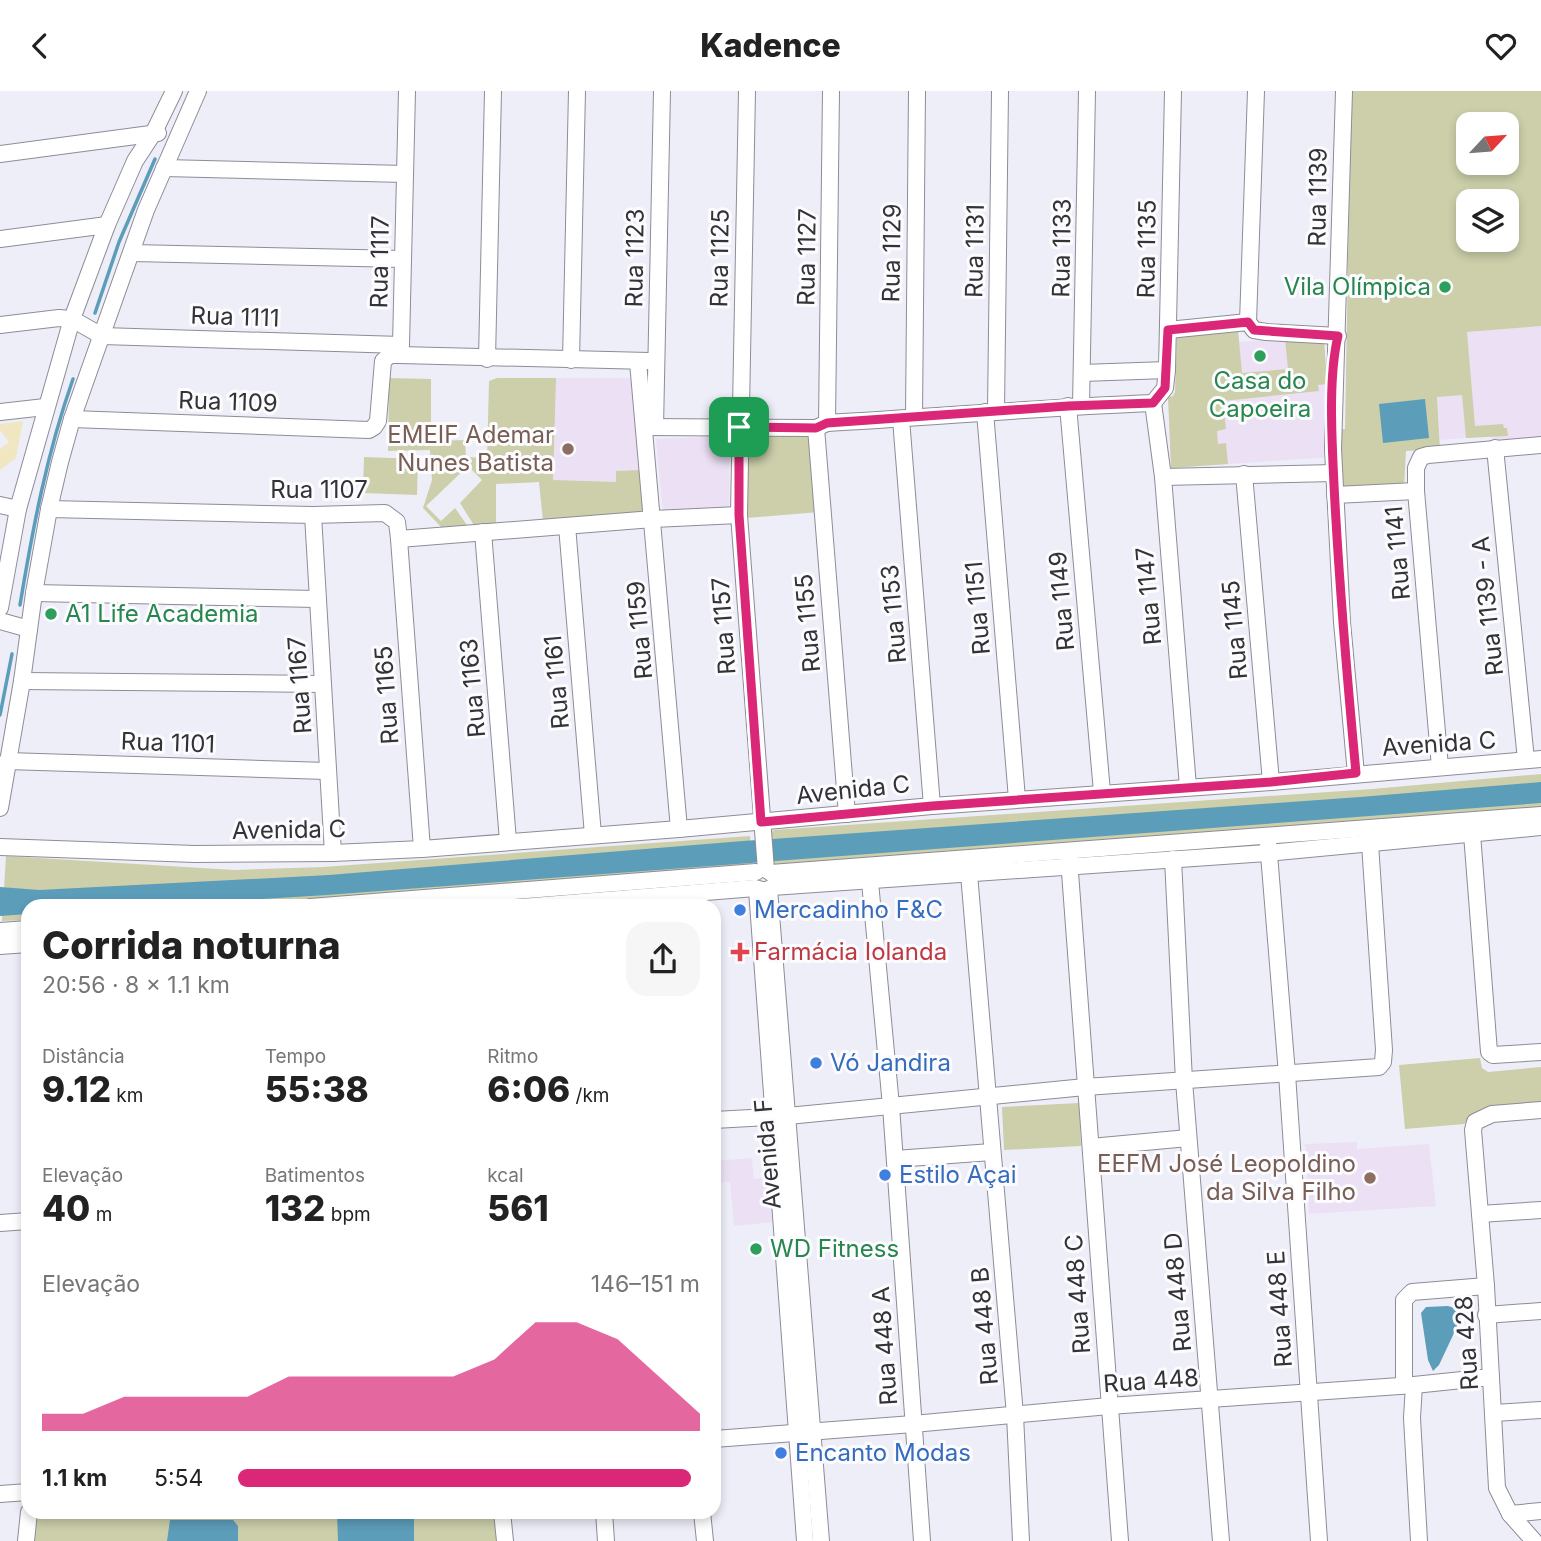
<!DOCTYPE html>
<html lang="pt">
<head>
<meta charset="utf-8">
<style>
  :root { --surface:#fff; --page:#f6f6f6; --text:#222; --muted:#767676; --accent:#db2777 }
  body { margin:0; font-family:Inter,sans-serif; background:var(--page); color:var(--text); height:100vh; display:flex; flex-direction:column; font-size:26px; white-space:nowrap }
  * { box-sizing:border-box; margin:0 }
  p { font-size:23px; color:var(--muted) }
  .icon { flex:none; width:38px; height:38px; fill:none; stroke:currentColor; stroke-width:2; stroke-linecap:round; stroke-linejoin:round }
  .map { position:relative; flex:1; overflow:hidden }
  .panel { position:absolute; left:21px; top:808px; width:700px; height:620px; display:flex; flex-direction:column; background:var(--surface); border-radius:21px; box-shadow:0 4px 10px #0003 }
  .panel>* { flex:none }
  .needle { width:46px; rotate:64deg }
  .buttons { position:absolute; left:1456px; top:21px; display:grid; gap:14px }
  .buttons a { display:grid; place-items:center; width:63px; height:63px; border-radius:14px; background:var(--surface); box-shadow:0 4px 10px #0003; font-size:35px }
  .pin { position:absolute; display:grid; place-items:center; width:60px; height:60px; color:#fff; margin:-30px; border-radius:14px; box-shadow:0 4px 10px #0006 }
  .round { display:grid; place-items:center; flex:none; width:74px; height:74px; border-radius:21px; background:var(--page) }
  .summary { display:flex; align-items:center; justify-content:space-between; height:119px; padding:0 21px }
  h1 { font-size:38px; font-weight:800; line-height:52px }
  .metrics { display:grid; grid-template-columns:repeat(3,1fr); gap:10px; height:119px; padding:7px 21px }
  .metrics div { display:grid; align-content:center }
  .metrics b { font-size:35px; font-weight:800 }
  .metrics small { font-size:19px; font-weight:400 }
  .metrics p { font-size:19px }
  .chart { height:196px; padding:14px 21px }
  .chart p { display:flex; justify-content:space-between }
  .chart svg { width:100%; height:126px; margin-top:7px; fill:var(--accent); opacity:.7 }
  ul { padding:0 21px; list-style:none; font-size:23px }
  li { display:grid; grid-template-columns:112px 84px 1fr; align-items:center; height:52px }
  li i { height:18px; border-radius:9px; background:var(--accent) }
  header { display:flex; justify-content:space-between; align-items:center; height:91px; padding:0 21px; background:var(--surface); font-size:32px; font-weight:800 }
  .map>svg:first-child { display:block }
  .education { fill:#ece0f5 }
  .green { fill:#cccfaa; fill-rule:evenodd }
  .sand { fill:#f0e6c1 }
  .water { fill:#5c9dba }
  .lines { fill:none; stroke-linecap:round; stroke-linejoin:round }
  .stream { stroke:#5c9dba; stroke-width:3.5 }
  .minor-casing { stroke:#8d8c97; stroke-width:18 }
  .minor { stroke:#fff; stroke-width:16 }
  .route-casing { stroke:#fff; stroke-width:14 }
  .route { stroke:#db2777; stroke-width:9 }
  .leisure-dot { fill:#2e9e5b; stroke:#fcfcff; stroke-width:2.5 }
  .education-dot { fill:#8d6e63; stroke:#fcfcff; stroke-width:2.5 }
  .shop-dot { fill:#3f7fe0; stroke:#fcfcff; stroke-width:2.5 }
  .health-dot { fill:#e0444e; stroke:#fcfcff; stroke-width:2.5 }
  .labels { text-anchor:middle; stroke-width:6; stroke-linejoin:round; paint-order:stroke }
  .street-label { font-size:24px; fill:#333337; stroke:#fcfcff }
  .leisure-label { font-size:24px; fill:#27864d; stroke:#fcfcff; text-anchor:start }
  .education-label { font-size:24px; fill:#785e54; stroke:#fcfcff; text-anchor:end }
  .shop-label { font-size:24px; fill:#366cbe; stroke:#fcfcff; text-anchor:start }
  .health-label { font-size:24px; fill:#be3a42; stroke:#fcfcff; text-anchor:start }
</style>
</head>
<body>
<header><svg class="icon" aria-label="back" viewBox="0 0 24 24"><path d="M15 5l-7 7 7 7"/></svg>Kadence<svg class="icon" aria-label="heart" viewBox="0 0 24 24"><path d="M12 20l-8-8c-3-5 5-10 8-4 3-6 11-1 8 4z"/></svg></header>
<div class="map">
<svg width="1541" height="1450" viewBox="0 0 1541 1450">
  <rect width="100%" height="100%" fill="#eeeef9"/>
  <g class="education">
    <polygon points="1541,235 1541,351 1504,356 1489,345 1440,349 1437,306 1454,242"/>
    <polygon points="1177,246 1239,251 1285,248 1327,293 1332,366 1171,377 1168,306 1173,305 1175,301"/>
    <polygon points="497,287 633,287 641,379 543,430 539,391 496,393"/>
    <polygon points="730,345 729,417 663,423 656,348"/>
    <polygon points="1357,1051 1357,1058 1429,1053 1436,1115 1309,1123 1305,1053"/>
    <polygon points="752,1067 754,1088 769,1086 774,1131 734,1135 730,1091 714,1092 714,1070"/>
  </g>
  <g class="green">
    <path d="M1351 0H1541V235L1467 241 1475 335 1503 333 1504 337H1507L1508 345 1466 347 1462 304 1437 306 1440 358 1406 360 1404 398 1343 401 1338 338H1345ZM1468 33H1507V72H1468ZM1468 110H1507V149H1468Z"/>
    <polygon points="1238,239 1242,282 1288,278 1285,248 1324,247 1327,293 1318,294 1319,300 1223,310 1226,338 1217,340 1218,353 1226,352 1228,373 1171,377 1168,306 1173,305 1175,301 1177,246 1180,242"/>
    <polygon points="389,287 431,288 431,350 465,349 466,366 487,367 489,290 497,287 556,287 553,389 616,391 616,380 641,379 643,421 543,430 539,391 496,393 496,435 475,436 460,412 482,389 468,375 426,415 441,430 455,417 469,437 443,438 423,417 432,389 430,359 388,360"/>
    <polygon points="814,344 819,421 747,427 748,346"/>
    <polygon points="364,366 418,368 417,404 363,402"/>
    <polygon points="1541,683 1541,722 778,779 771,774 771,741 774,739 1372,698"/>
    <polygon points="750,745 752,774 339,815 28,816 28,829 2,830 6,765 234,779 323,776"/>
    <polygon points="1480,967 1482,977 1488,981 1541,976 1541,1016 1476,1023 1464,1033 1405,1038 1399,974"/>
    <polygon points="1079,1012 1081,1055 1004,1059 1002,1016"/>
    <polygon points="39,1421 497,1421 498,1450 33,1450 36,1425"/>
  </g>
  <polygon class="sand" points="23,330 16,367 0,379 0,358 9,351 0,339 0,333"/>
  <g class="water">
    <polygon points="1425,308 1429,347 1383,352 1379,313"/>
    <polygon points="1541,691 1541,712 327,804 148,815 28,816 28,823 0,825 0,796 39,799 329,784 743,750 1360,706"/>
    <polygon points="1448,1215 1461,1219 1462,1225 1439,1274 1433,1280 1428,1269 1421,1222 1426,1216"/>
    <polygon points="337,1421 414,1421 414,1450 338,1450"/>
    <polygon points="170,1429 233,1429 238,1435 238,1450 167,1450"/>
  </g>
  <g class="lines">
    <g class="stream">
      <polyline points="95,222 119,151 155,68"/>
      <path d="M20 514C33 436 47 362 73 288"/>
      <polyline points="0,624 12,563"/>
    </g>
    <defs>
      <g id="minor">
        <polyline points="747,0 739,424 766,779"/>
        <polyline points="1344,0 1333,358 1342,531 1356,683"/>
        <polyline points="0,63 158,42"/>
        <polyline points="164,77 405,83"/>
        <polyline points="0,148 107,134"/>
        <polyline points="132,162 403,168"/>
        <polyline points="1248,231 1256,0"/>
        <polyline points="0,234 59,227 72,228 102,245 401,254"/>
        <polyline points="1168,239 1248,231 1254,239 1266,241 1338,245"/>
        <polyline points="399,264 649,270"/>
        <polyline points="487,268 493,0"/>
        <polyline points="571,269 577,0"/>
        <polyline points="638,271 679,738"/>
        <polyline points="1082,282 1167,279"/>
        <polyline points="1153,312 1163,386 1188,696"/>
        <polyline points="1153,312 1165,297 1167,279 1173,0"/>
        <polyline points="1081,314 1087,0"/>
        <polyline points="1068,315 1102,701"/>
        <polyline points="996,320 1000,0"/>
        <polyline points="0,321 45,316"/>
        <polyline points="985,321 1017,708"/>
        <polyline points="914,325 917,0"/>
        <polyline points="72,328 369,339 374,336 378,330 383,270 390,264 399,264 401,254 407,0"/>
        <polyline points="901,328 932,715"/>
        <polyline points="827,332 831,0"/>
        <path d="M645 336 816 337 827 332C936 326 1044 316 1153 312"/>
        <polyline points="655,336 662,0"/>
        <polyline points="816,337 847,723"/>
        <polyline points="1495,357 1526,669"/>
        <polyline points="1244,383 1271,691"/>
        <polyline points="1163,386 1334,382"/>
        <polyline points="1335,404 1416,400"/>
        <polyline points="0,414 18,418"/>
        <polyline points="49,418 313,424 385,422 397,431 399,448 653,428 739,424"/>
        <polyline points="313,424 333,762"/>
        <polyline points="567,435 593,744"/>
        <polyline points="483,441 508,750"/>
        <polyline points="399,448 422,758"/>
        <polyline points="34,502 317,508"/>
        <polyline points="0,517 18,418 72,228 107,134 135,70 154,41 174,0"/>
        <polyline points="0,530 29,538"/>
        <polyline points="22,590 323,593"/>
        <polyline points="7,670 327,680"/>
        <polyline points="1440,676 1416,400 1416,377 1421,366 1428,364 1541,354"/>
        <polyline points="0,717 22,590 34,502 49,418 60,371 72,328 146,119 198,0"/>
        <polyline points="1472,743 1489,961 1493,964 1541,961"/>
        <polyline points="1268,751 1287,983 1319,1450"/>
        <polyline points="0,756 195,763 333,762 422,758 679,738 932,715 1271,691 1541,668"/>
        <polyline points="1069,768 1120,1450"/>
        <polyline points="1173,768 1184,990 1221,1450"/>
        <polyline points="771,782 1541,724"/>
        <polyline points="969,783 1015,1324 1021,1450"/>
        <polyline points="870,791 891,1015 922,1450"/>
        <polyline points="772,796 1267,762 1541,736"/>
        <polyline points="769,798 821,1450"/>
        <polyline points="757,799 805,1450"/>
        <polyline points="310,816 756,781"/>
        <polyline points="521,816 755,797 766,800"/>
        <polyline points="0,840 28,838"/>
        <polyline points="0,855 28,853"/>
        <polyline points="714,1029 788,1025 1085,996 1379,976 1383,971 1384,959 1370,753"/>
        <polyline points="1091,1056 1188,1047"/>
        <polyline points="895,1068 992,1061"/>
        <polyline points="1480,1123 1541,1119"/>
        <polyline points="0,1132 28,1130"/>
        <polyline points="1486,1224 1541,1220"/>
        <polyline points="1404,1294 1404,1209 1412,1201 1486,1195"/>
        <polyline points="1414,1294 1412,1327 1419,1450"/>
        <polyline points="1494,1322 1541,1319"/>
        <polyline points="714,1348 913,1333 1109,1315 1414,1294 1491,1286"/>
        <polyline points="0,1403 28,1401"/>
        <polyline points="502,1421 505,1450"/>
        <polyline points="604,1421 606,1450"/>
        <polyline points="702,1421 705,1450"/>
        <polyline points="1510,1423 1541,1420"/>
        <polyline points="26,1450 29,1421"/>
        <polyline points="1534,1450 1510,1423 1497,1397 1486,1195 1473,1039 1475,1031 1492,1023 1541,1019"/>
      </g>
    </defs>
    <use href="#minor" class="minor-casing"/>
    <use href="#minor" class="minor"/>
  </g>
  <g class="lines">
    <defs>
      <path id="route" d="M1248 231 1254 239 1338 245C1328 287 1332 350 1334 394 1339 491 1347 586 1356 682L1271 691 932 715 761 731 739 424V336L816 337 827 332 1068 315 1153 312 1165 297 1168 239Z"/>
    </defs>
    <use href="#route" class="route-casing"/>
    <use href="#route" class="route"/>
  </g>
  <g class="leisure-dot">
    <circle cx="1445" cy="196" r="7"/>
    <circle cx="1260" cy="265" r="7"/>
    <circle cx="51" cy="523" r="7"/>
    <circle cx="756" cy="1158" r="7"/>
  </g>
  <g class="education-dot">
    <circle cx="568" cy="358" r="7"/>
    <circle cx="1370" cy="1087" r="7"/>
  </g>
  <g class="shop-dot">
    <circle cx="740" cy="819" r="7"/>
    <circle cx="816" cy="972" r="7"/>
    <circle cx="885" cy="1084" r="7"/>
    <circle cx="781" cy="1362" r="7"/>
  </g>
  <path class="health-dot" d="M736.5 850.5h7v7h7v7h-7v7h-7v-7h-7v-7h7z"/>
  <g class="labels">
    <g class="street-label">
      <text transform="translate(1318 106) rotate(-89)" y="8">Rua 1139</text>
      <text transform="translate(1062 157) rotate(-89)" y="8">Rua 1133</text>
      <text transform="translate(1147 158) rotate(-89)" y="8">Rua 1135</text>
      <text transform="translate(975 160) rotate(-89)" y="8">Rua 1131</text>
      <text transform="translate(892 162) rotate(-89)" y="8">Rua 1129</text>
      <text transform="translate(807 166) rotate(-89)" y="8">Rua 1127</text>
      <text transform="translate(635 167) rotate(-89)" y="8">Rua 1123</text>
      <text transform="translate(720 167) rotate(-89)" y="8">Rua 1125</text>
      <text transform="translate(380 171) rotate(-89)" y="8">Rua 1117</text>
      <text transform="translate(235 226) rotate(2)" y="8">Rua 1111</text>
      <text transform="translate(228 311) rotate(2)" y="8">Rua 1109</text>
      <text x="319" y="407">Rua 1107</text>
      <text transform="translate(1398 462) rotate(-95)" y="8">Rua 1141</text>
      <text transform="translate(1149 505) rotate(-95)" y="8">Rua 1147</text>
      <text transform="translate(1062 510) rotate(-95)" y="8">Rua 1149</text>
      <text transform="translate(1488 515) rotate(-96)" y="8">Rua 1139 - A</text>
      <text transform="translate(978 517) rotate(-95)" y="8">Rua 1151</text>
      <text transform="translate(894 523) rotate(-95)" y="8">Rua 1153</text>
      <text transform="translate(808 532) rotate(-95)" y="8">Rua 1155</text>
      <text transform="translate(724 535) rotate(-94)" y="8">Rua 1157</text>
      <text transform="translate(640 539) rotate(-95)" y="8">Rua 1159</text>
      <text transform="translate(1235 539) rotate(-95)" y="8">Rua 1145</text>
      <text transform="translate(557 591) rotate(-95)" y="8">Rua 1161</text>
      <text transform="translate(300 594) rotate(-94)" y="8">Rua 1167</text>
      <text transform="translate(473 597) rotate(-95)" y="8">Rua 1163</text>
      <text transform="translate(387 604) rotate(-94)" y="8">Rua 1165</text>
      <text transform="translate(168 652) rotate(2)" y="8">Rua 1101</text>
      <text transform="translate(1439 653) rotate(-4)" y="8">Avenida C</text>
      <text transform="translate(853 699) rotate(-6)" y="8">Avenida C</text>
      <text transform="translate(289 739) rotate(-1)" y="8">Avenida C</text>
      <text transform="translate(768 1063) rotate(-95)" y="8">Avenida F</text>
      <text transform="translate(1178 1201) rotate(-95)" y="8">Rua 448 D</text>
      <text transform="translate(1078 1203) rotate(-94)" y="8">Rua 448 C</text>
      <text transform="translate(1280 1218) rotate(-94)" y="8">Rua 448 E</text>
      <text transform="translate(985 1235) rotate(-95)" y="8">Rua 448 B</text>
      <text transform="translate(1467 1252) rotate(-94)" y="8">Rua 428</text>
      <text transform="translate(885 1255) rotate(-94)" y="8">Rua 448 A</text>
      <text transform="translate(1151 1290) rotate(-4)" y="8">Rua 448</text>
    </g>
    <g class="leisure-label">
      <text x="1431" y="204" text-anchor="end">Vila Olímpica</text>
      <text x="1260" y="298" text-anchor="middle">Casa do<tspan x="1260" dy="28">Capoeira</tspan></text>
      <text x="65" y="531">A1 Life Academia</text>
      <text x="770" y="1166">WD Fitness</text>
    </g>
    <g class="education-label">
      <text x="554" y="352">EMEIF Ademar<tspan x="554" dy="28">Nunes Batista</tspan></text>
      <text x="1356" y="1081">EEFM José Leopoldino<tspan x="1356" dy="28">da Silva Filho</tspan></text>
    </g>
    <g class="shop-label">
      <text x="754" y="827">Mercadinho F&amp;C</text>
      <text x="830" y="980">Vó Jandira</text>
      <text x="899" y="1092">Estilo Açai</text>
      <text x="795" y="1370">Encanto Modas</text>
    </g>
    <g class="health-label">
      <text x="754" y="869">Farmácia Iolanda</text>
    </g>
  </g>
</svg>
<div class="buttons">
<a><svg class="needle" viewBox="-14 -14 28 28"><path d="M0-13l5 13h-10z" fill="#e53935"/><path d="M0 13l5-13h-10z" fill="#767676"/></svg></a>
<a><svg class="icon" aria-label="layers" viewBox="0 0 24 24"><path d="M12 4l9 5-9 5-9-5zM3 14l9 5 9-5"/></svg></a>
</div>
<div class="pin" style="left:739px;top:336px;background:#1e9e55"><svg class="icon" aria-label="arrive" viewBox="0 0 24 24"><path d="M6 21V4h12l-3 4 3 4H6"/></svg></div>
<section class="panel">
<div class="summary"><div><h1>Corrida noturna</h1><p>20:56 · 8 × 1.1 km</p></div><a class="round"><svg class="icon" aria-label="share" viewBox="0 0 24 24"><path d="M12 15V3M7 8l5-5 5 5M5 13v7h14v-7"/></svg></a></div>
<div class="metrics">
<div><p>Distância</p><b>9.12<small> km</small></b></div>
<div><p>Tempo</p><b>55:38</b></div>
<div><p>Ritmo</p><b>6:06<small> /km</small></b></div>
</div>
<div class="metrics">
<div><p>Elevação</p><b>40<small> m</small></b></div>
<div><p>Batimentos</p><b>132<small> bpm</small></b></div>
<div><p>kcal</p><b>561</b></div>
</div>
<div class="chart"><p><span>Elevação</span>146–151 m</p>
<svg viewBox="0 0 160 44" preserveAspectRatio="none"><path d="M0 44V38L10 38L20 32L30 32L40 32L50 32L60 25L70 25L80 25L90 25L100 25L110 19L120 6L130 6L140 12L150 25L160 38V44z"/></svg>
</div>
<ul>
<li><b>1.1 km</b>5:54<i style="width:98%"></i></li>
</ul>
</section>
</div>
</body>
</html>
